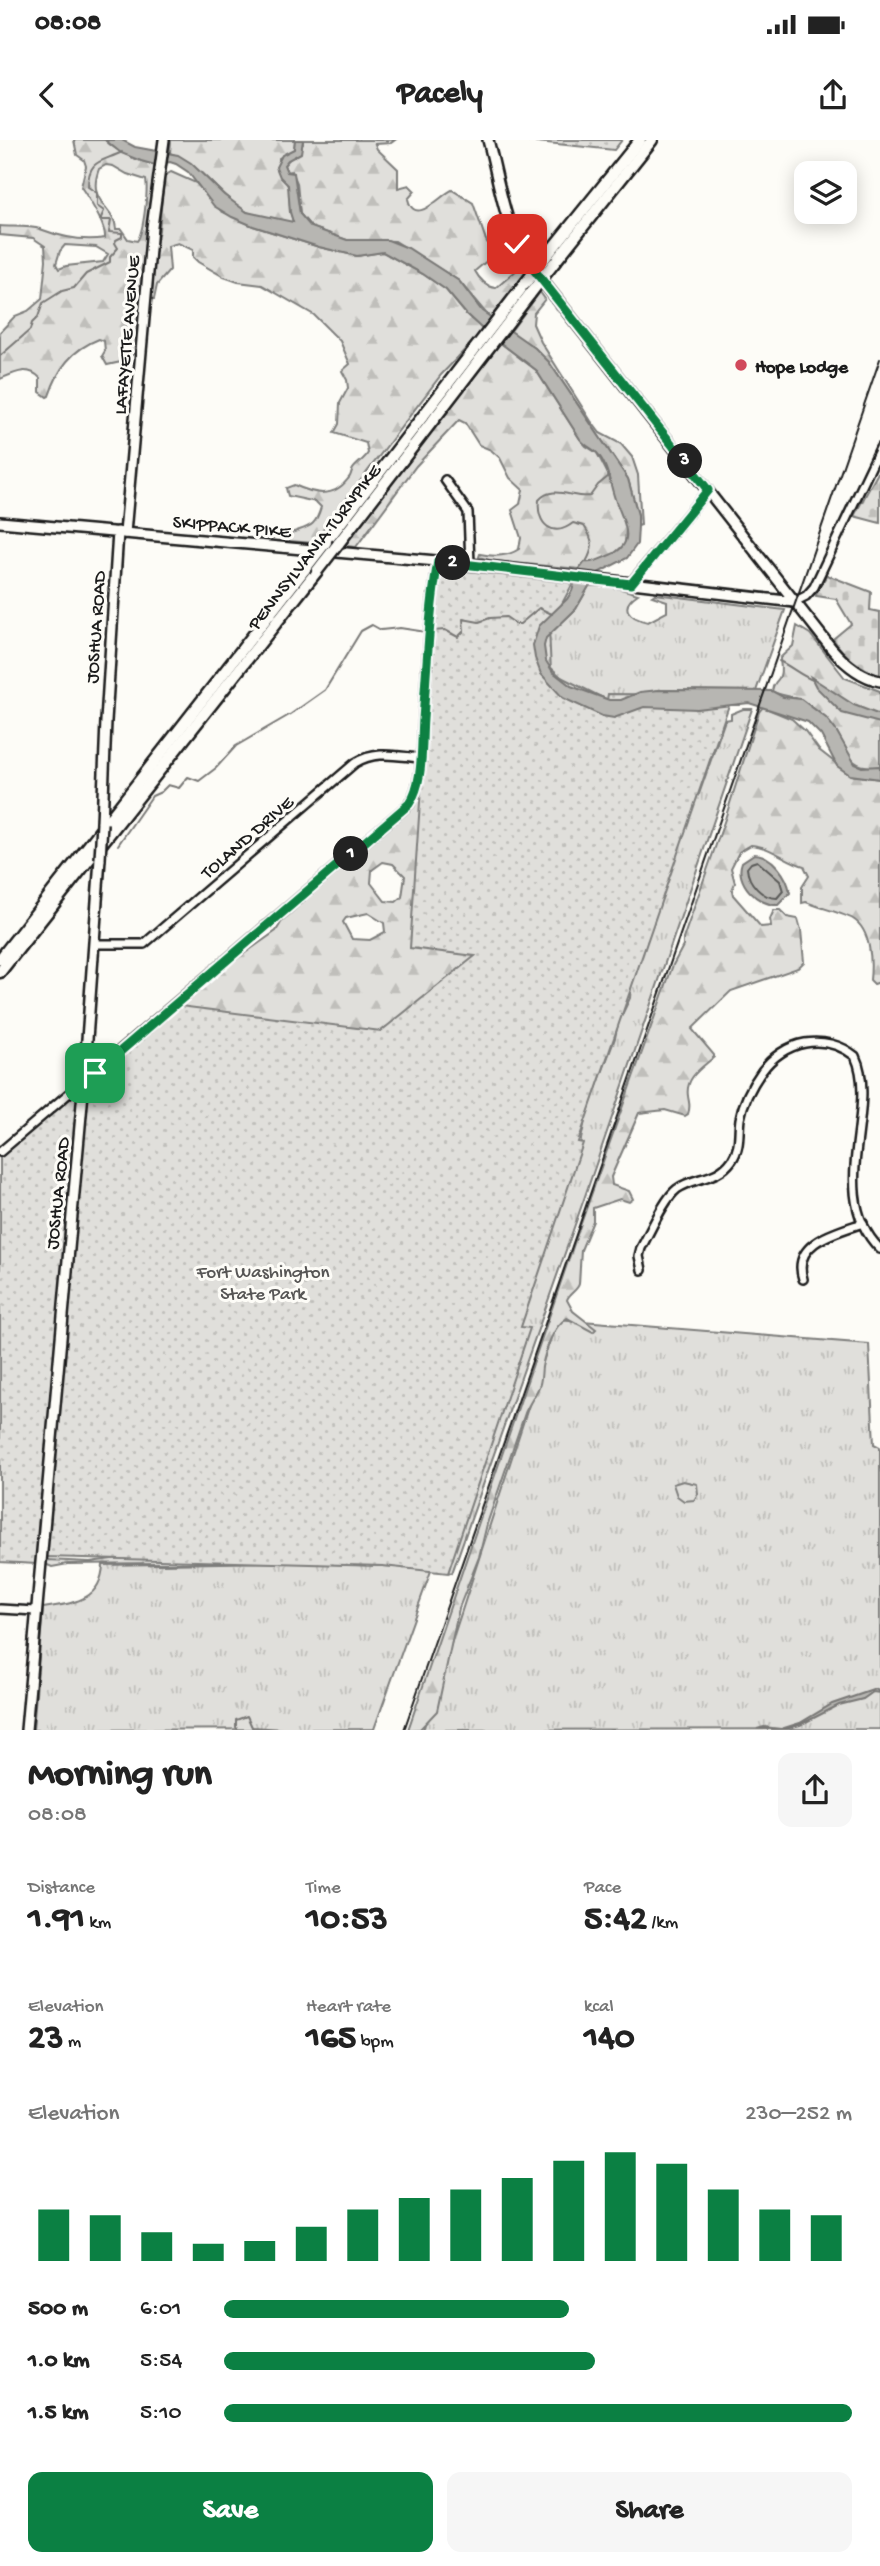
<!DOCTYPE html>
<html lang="en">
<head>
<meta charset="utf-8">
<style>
  :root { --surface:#fff; --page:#f6f6f6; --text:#222; --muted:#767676; --accent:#0b8043 }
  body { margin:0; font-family:"Gochi Hand",sans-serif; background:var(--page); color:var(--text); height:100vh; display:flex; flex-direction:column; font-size:26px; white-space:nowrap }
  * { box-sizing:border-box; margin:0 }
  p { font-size:23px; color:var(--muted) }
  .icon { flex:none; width:38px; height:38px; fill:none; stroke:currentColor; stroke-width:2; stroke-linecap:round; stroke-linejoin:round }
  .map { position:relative; height:1590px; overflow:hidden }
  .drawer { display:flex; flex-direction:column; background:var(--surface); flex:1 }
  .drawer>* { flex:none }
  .controls { position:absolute; left:794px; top:21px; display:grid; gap:14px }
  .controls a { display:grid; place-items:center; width:63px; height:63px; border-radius:14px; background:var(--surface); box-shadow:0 4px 18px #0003; font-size:35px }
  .pin { position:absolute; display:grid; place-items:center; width:60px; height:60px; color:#fff; margin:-30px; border-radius:14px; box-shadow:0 4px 10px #0006 }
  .km { position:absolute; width:35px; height:35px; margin:-18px; border-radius:50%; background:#222; color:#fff; font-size:19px; line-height:35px; text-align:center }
  .round { display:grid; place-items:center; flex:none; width:74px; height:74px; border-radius:14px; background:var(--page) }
  .overview { display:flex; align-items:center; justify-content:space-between; height:119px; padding:0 28px }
  h1 { font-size:38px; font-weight:700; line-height:52px }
  .metrics { display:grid; grid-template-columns:repeat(3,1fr); gap:10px; height:119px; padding:7px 28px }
  .metrics div { display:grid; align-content:center }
  .metrics b { font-size:35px; font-weight:700 }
  .metrics small { font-size:19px; font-weight:400 }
  .metrics p { font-size:19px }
  .chart { height:196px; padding:14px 28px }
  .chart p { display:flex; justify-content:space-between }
  .chart svg { width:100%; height:126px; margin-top:7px; stroke:var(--accent); stroke-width:6 }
  .primary-button { display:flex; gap:14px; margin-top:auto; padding:14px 28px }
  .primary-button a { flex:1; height:80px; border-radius:14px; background:var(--accent); color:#fff; font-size:28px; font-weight:700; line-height:80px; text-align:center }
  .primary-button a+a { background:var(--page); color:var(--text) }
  ul { padding:0 28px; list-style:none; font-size:23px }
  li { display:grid; grid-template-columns:112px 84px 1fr; align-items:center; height:52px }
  li i { height:18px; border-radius:9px; background:var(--accent) }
  .status { display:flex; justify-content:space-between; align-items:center; height:49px; padding:0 35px; background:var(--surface); direction:ltr }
  .status svg { height:19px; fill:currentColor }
  header { display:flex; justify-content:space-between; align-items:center; height:91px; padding:0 28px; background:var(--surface); font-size:32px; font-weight:700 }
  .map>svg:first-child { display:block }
  .grass { fill:url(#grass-tufts); stroke:#7e7e7c; stroke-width:2 }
  .forest { fill:url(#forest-firs); stroke:#7e7e7c; stroke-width:2; fill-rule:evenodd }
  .cemetery { fill:url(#cemetery-stones); stroke:#7e7e7c; stroke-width:2 }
  .park { fill:url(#park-dots); stroke:#7e7e7c; stroke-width:2 }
  .pitch { fill:#e0dfdb; stroke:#7e7e7c; stroke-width:2 }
  .water { fill:#b7b6b2; stroke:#797876; stroke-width:2 }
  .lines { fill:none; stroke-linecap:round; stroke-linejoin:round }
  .shore { stroke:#5a5a58; stroke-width:2 }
  .stream { stroke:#797876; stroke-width:2 }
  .minor-casing { stroke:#1c1c1c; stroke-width:12 }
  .major-casing { stroke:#1c1c1c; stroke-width:14 }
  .highway-casing { stroke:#1c1c1c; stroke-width:15 }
  .minor { stroke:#fdfcf7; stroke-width:7 }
  .major { stroke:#fdfcf7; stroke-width:9 }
  .highway { stroke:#fdfcf7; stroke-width:10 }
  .rail { stroke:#1c1c1c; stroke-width:2 }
  .major-bridge-casing { stroke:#1c1c1c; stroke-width:14; stroke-linecap:butt }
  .highway-bridge-casing { stroke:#1c1c1c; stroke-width:15; stroke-linecap:butt }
  .major-bridge { stroke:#fdfcf7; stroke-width:9 }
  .highway-bridge { stroke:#fdfcf7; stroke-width:10 }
  .route-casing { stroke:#fff; stroke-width:14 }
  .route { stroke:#0b8043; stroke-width:9 }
  .poi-dot { fill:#d1495b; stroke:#fdfcf7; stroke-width:2.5 }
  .labels { text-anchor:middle; stroke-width:6; stroke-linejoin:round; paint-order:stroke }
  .street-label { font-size:19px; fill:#1c1c1c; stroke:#fdfcf7 }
  .poi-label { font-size:19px; font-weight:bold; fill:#1c1c1c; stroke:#fdfcf7; text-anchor:start }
  .park-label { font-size:19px; fill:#575655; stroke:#fdfcf7 }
</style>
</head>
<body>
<div class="status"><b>08:08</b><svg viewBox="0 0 49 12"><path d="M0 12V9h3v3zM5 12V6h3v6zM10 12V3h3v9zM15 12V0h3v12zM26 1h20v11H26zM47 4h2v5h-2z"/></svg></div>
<header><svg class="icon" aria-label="back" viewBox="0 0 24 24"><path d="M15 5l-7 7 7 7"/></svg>Pacely<svg class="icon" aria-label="share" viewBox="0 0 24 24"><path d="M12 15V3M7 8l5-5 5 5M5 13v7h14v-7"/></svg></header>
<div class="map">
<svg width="880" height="1590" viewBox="0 0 880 1590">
  <defs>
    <pattern id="grass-tufts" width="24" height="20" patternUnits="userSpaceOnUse" patternTransform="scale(1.75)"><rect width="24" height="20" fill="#e0dfdb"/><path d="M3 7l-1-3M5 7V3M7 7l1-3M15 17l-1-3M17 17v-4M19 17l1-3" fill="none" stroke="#c0bfbb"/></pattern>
    <pattern id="forest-firs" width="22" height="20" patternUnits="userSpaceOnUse" patternTransform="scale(1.75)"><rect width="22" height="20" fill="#e0dfdb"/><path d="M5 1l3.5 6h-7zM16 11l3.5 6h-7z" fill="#c0bfbb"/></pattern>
    <pattern id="cemetery-stones" width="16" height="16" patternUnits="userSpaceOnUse" patternTransform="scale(1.75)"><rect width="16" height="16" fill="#e0dfdb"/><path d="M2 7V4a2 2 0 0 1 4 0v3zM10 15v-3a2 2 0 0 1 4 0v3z" fill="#c0bfbb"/></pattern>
    <pattern id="park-dots" width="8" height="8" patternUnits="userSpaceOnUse" patternTransform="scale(1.75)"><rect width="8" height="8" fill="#e0dfdb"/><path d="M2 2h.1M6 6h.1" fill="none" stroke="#c0bfbb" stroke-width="1.8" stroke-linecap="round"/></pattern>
  </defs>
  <rect width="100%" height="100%" fill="#fdfcf7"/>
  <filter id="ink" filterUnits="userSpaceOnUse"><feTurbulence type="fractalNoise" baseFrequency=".0143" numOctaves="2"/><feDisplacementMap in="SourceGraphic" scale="14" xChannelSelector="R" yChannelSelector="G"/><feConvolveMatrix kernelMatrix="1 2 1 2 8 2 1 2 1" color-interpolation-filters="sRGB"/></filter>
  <g filter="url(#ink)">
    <g class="grass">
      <path d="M589 446H611L638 454C618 467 629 478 648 482L667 472V461L652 456 655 454 785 470 756 551 659 550 609 560 571 546 548 525 546 498 576 469Z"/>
      <polygon points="743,569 752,569 584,1059 452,1433 438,1430 575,1000 580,1004 586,976 615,898 618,883 630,858 631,845 689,659 699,654 725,580 731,579 731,574"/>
      <polygon points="557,1179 869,1204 874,1304 880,1307 880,1589 423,1590"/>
      <path d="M281 1422 432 1428 374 1589 33 1590 43 1468C72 1463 101 1462 103 1425Z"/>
    </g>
    <g class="forest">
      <path d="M74 0H105C118 13 137 20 155 25L135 213 121 222 107 225 102 216 105 211 104 201 99 199C71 210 58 229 49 256L47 257 40 252V238C28 225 14 233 0 239V192L15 176 28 171 42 159 46 120 45 106 33 98 0 95V86C11 87 30 86 40 89 61 97 83 102 105 98 106 86 89 59 81 47L86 26 84 20 77 15ZM106 25 113 26 127 34 146 40C148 50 144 92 137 101L128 99 121 89H116C115 66 86 63 99 29ZM65 105 96 107 108 114 103 122 66 126 59 129 56 124 60 111Z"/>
      <path d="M171 0H295L294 9 279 18V22L289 49 290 72 294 83C278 79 260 79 245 71 217 55 202 24 170 13Z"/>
      <path d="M303 0H395L391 3 375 4 377 9 398 29V48L409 45 415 51 408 59C415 87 439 56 452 50L473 63 486 100 492 111 489 119 475 131C479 139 487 147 496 148L518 129H524L526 132 490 178 459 141 395 101 347 100 311 87 300 74 297 43 292 31 287 32 284 25 303 4Z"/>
      <path d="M171 32 196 43 221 71 253 86 319 107 357 116 383 112 423 134 446 150 466 174 481 188 536 230 580 299 586 306 597 313 610 338 626 387 625 404 614 414 580 429 493 421 479 417 480 414C494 417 507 417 519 409L521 398 512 370 520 364 523 350 510 338 500 318 491 310 479 305 465 283 459 280 416 326 356 407 345 406 355 389 490 216 472 202 441 235 313 403 289 401 291 393C309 386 315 388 321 367L316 362 288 356 286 348 294 345C314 354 333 359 348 339 353 333 349 336 353 329 357 323 364 320 368 313L366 303 334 293 339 284 340 263 348 248 347 240 342 231 350 224 340 201 314 175 262 145 238 142 224 137 198 122 193 117V110L178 103 168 106 170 130 157 145 154 159H150L151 127 159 90 164 36Z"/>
      <polygon points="540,152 545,159 534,173 533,184 541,202 591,281 600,293 621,304 632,317 638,335 641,385 638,386 638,375 628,339 557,234 535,208 510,192"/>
      <path d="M797 486 810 494 845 538 880 551V626C839 632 850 598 824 577 817 571 802 559 792 557 784 555 779 555 772 551 773 543 775 544 779 538 783 531 780 525 780 518L793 506Z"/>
      <path d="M433 535 537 752 55 1299 89 942 217 833 276 791 282 781 304 761 414 667C434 628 422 577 433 535ZM383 722 393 724 405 736 402 757 396 762 385 761 371 743 372 730ZM368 773 384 783 385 792 370 800 352 799 343 782 346 778Z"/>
      <path d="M763 567 792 579 805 591 819 610 851 635 880 639V842L874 844 870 840C872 821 871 790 853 779 847 775 815 766 806 762L802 763V747L809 736 804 726C786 721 770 706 751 705L739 712 731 728 735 743 732 750 733 755 761 787 771 786 770 779 774 770H780L787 777 798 779 801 790 804 822 798 828 731 851 692 889 714 915V917C702 928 685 937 688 956 689 964 691 966 688 974L685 976 665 970 639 973 611 1037 612 1045 629 1051 633 1059 629 1062 620 1059 593 1068V1081L581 1110 579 1144C577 1151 569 1153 567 1160L573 1171 596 1189 593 1192 567 1178C553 1186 545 1211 542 1227 541 1234 542 1242 538 1249 534 1257 529 1264 525 1273L487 1384 479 1417 459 1468 437 1571 420 1589 408 1590 579 1089 673 825 683 806V799L725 679 759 572Z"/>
      <polygon points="119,1418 245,1422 68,1424 52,1427 45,1424 47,1420 90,1422"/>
    </g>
    <g class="cemetery">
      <polygon points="880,329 880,383 854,376"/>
      <path d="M827 435 871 452 870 470 880 472V536C860 527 846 518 833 499L851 484 836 459 816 456 817 451Z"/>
    </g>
    <g class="park">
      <polygon points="518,0 622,0 614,10"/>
      <polygon points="440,428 573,443 549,488 551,532 607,560 608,554 743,555 739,565 729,565 578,1002 583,1003 521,1187 530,1188 448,1433 383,1426 45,1417 37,1424 0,1422 0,1016 180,866 381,891 475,816 410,808 420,662"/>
    </g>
    <polygon class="pitch" points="683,1341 697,1344 698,1354 694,1360 684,1361 677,1356 673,1344"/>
    <g class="water">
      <path d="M105 0H122L135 7 178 15 191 23 224 55 247 72 293 82 290 72 288 45 280 37 276 27 282 15 294 9 295 0H303L301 13 288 20 284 25 287 32 294 33 300 74 311 87 347 100H388L408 108 459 141 482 171 535 208 549 222 628 339 638 375V386L637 404 627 418 596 434 576 469 546 498 544 506 546 521 553 532 571 546 609 560H621L640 552 659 550 772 551 783 557 801 559 826 578 837 592 855 624 862 627 880 626V639L850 635 837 626 821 595 808 582 749 563 697 569 644 567 614 578 602 576 563 558 541 534 535 518 533 505 539 486 567 459 572 451 578 431 585 422C593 424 602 418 610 415 639 403 622 379 615 359 610 345 608 325 597 313 592 308 585 306 580 299L536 230 481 188 466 174 446 150 423 134 383 112 357 116 319 107 253 86 232 77 214 66 188 32 176 24 170 22 155 25 141 21 121 13Z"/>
      <polygon points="811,537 854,565 880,575 880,583 842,573 816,547"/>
      <path d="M754 714C772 714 788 737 790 753L778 765C758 766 734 742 742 722Z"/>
      <polygon points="876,1549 880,1553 873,1552 863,1559 839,1565 800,1585 785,1589 757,1589 764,1587 781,1589 800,1583 832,1564"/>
    </g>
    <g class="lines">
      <path class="shore" d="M757 721 780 741 783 751 777 758C762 758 748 743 747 728L751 723Z"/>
      <g class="stream">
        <path d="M0 216 30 190 32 183 38 177 43 163 62 151 74 148 86 134 110 122V117L118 108 115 103 116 100 122 97V93L109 92 111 80H100L104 71 97 66V53L88 47C88 19 102 22 122 12"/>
        <path d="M586 422C594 408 594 400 584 386L573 383C553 399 536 384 539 360 553 344 573 359 590 356L598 345 609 336"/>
        <polyline points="433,491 445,490 458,497 464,491 463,479 479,482 490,478 506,477 516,484 520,484 539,468 552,474"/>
        <path d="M779 521C792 527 801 536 813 540"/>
        <polyline points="118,705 152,656 161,652 168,645 179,648 188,637 199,641 216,628 236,606 291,574 325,550 361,491 372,485 381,490 400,488 426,492"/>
        <polyline points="238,1590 236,1587 236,1580 247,1576 252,1587 298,1590"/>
      </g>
      <defs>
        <g id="minor">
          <polyline points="445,340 468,372 470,424"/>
          <polyline points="630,444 708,350"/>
          <polyline points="794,462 806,456 814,447 880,308"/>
          <path d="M94 804H144L355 623C376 610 396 616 420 618"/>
          <path d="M0 1012 409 664C424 641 421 606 423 579 427 527 429 473 438 421"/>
          <path d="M642 1130 639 1116 641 1108C650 1092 664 1059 677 1049 695 1036 717 1041 732 1020 741 1007 738 993 740 979 743 962 752 945 762 931 772 917 788 906 805 903 823 900 841 905 855 916 880 968 825 1054 880 1109"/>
          <path d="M803 1139C791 1102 837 1092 863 1083"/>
          <polyline points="0,1469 36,1471"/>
        </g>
        <g id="major">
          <path d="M488 0C499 41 504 85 527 121L832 509C845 524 860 537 880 541"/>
          <polyline points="0,382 470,424 794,462"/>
          <polyline points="125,393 152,87 164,0"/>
          <polyline points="102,683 106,581 118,392"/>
          <polyline points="26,1590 84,941 100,719"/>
        </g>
        <g id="highway">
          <polyline points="548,114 640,0"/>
          <polyline points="554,123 652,0"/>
          <polyline points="326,402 524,145"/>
          <polyline points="338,404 530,154"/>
          <polyline points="0,819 305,429"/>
          <polyline points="0,832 317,431"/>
        </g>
      </defs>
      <use href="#minor" class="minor-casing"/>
      <use href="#major" class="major-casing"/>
      <use href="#highway" class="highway-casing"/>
      <use href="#minor" class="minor"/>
      <use href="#major" class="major"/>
      <use href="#highway" class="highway"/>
      <polyline class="rail" points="404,1590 880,219"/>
      <defs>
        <polyline id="major-bridge" points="100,719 102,683"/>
        <g id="highway-bridge">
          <polyline points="524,145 548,114"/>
          <polyline points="530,154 554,123"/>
          <polyline points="305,429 326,402"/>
          <polyline points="317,431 338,404"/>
        </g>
      </defs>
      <use href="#major-bridge" class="major-bridge-casing"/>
      <use href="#highway-bridge" class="highway-bridge-casing"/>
      <use href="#major-bridge" class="major-bridge"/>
      <use href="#highway-bridge" class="highway-bridge"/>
    </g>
  </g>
  <g class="lines" filter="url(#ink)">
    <defs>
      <path id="route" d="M95 933 409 664C424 642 421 606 423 579 427 527 429 473 438 421L631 444 708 350 527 121 517 104"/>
    </defs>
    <use href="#route" class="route-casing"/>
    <use href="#route" class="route"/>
  </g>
  <circle class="poi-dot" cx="741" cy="225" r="7"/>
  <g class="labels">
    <g class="street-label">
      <text transform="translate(125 195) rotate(-85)" y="7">LAFAYETTE AVENUE</text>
      <text transform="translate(232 385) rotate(5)" y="7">SKIPPACK PIKE</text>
      <text transform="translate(313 406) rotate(-52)" y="7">PENNSYLVANIA TURNPIKE</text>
      <text transform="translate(94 487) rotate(-86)" y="7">JOSHUA ROAD</text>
      <text transform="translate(246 696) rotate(-41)" y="7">TOLAND DRIVE</text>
      <text transform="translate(56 1053) rotate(-84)" y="7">JOSHUA ROAD</text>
    </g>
    <g class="poi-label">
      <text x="755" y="232">Hope Lodge</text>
    </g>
    <g class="park-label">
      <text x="263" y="1137">Fort Washington<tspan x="263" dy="22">State Park</tspan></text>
    </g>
  </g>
</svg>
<div class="controls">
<a><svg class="icon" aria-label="layers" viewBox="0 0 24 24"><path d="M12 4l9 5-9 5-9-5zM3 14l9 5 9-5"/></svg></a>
</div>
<div class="pin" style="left:95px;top:933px;background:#1e9e55"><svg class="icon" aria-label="arrive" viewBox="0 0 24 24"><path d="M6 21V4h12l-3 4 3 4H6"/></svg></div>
<div class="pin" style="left:517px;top:104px;background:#d93025"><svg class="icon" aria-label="check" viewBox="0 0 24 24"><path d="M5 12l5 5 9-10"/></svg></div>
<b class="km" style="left:351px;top:714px">1</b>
<b class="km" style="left:453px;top:423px">2</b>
<b class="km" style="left:685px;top:321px">3</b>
</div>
<section class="drawer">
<div class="overview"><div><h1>Morning run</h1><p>08:08</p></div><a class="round"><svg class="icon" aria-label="share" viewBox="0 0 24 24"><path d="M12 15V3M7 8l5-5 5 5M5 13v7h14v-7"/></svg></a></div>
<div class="metrics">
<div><p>Distance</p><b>1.91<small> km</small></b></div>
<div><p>Time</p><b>10:53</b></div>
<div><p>Pace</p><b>5:42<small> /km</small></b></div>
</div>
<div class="metrics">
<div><p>Elevation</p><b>23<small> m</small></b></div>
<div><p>Heart rate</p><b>165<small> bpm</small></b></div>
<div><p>kcal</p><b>140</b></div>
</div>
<div class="chart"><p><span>Elevation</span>230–252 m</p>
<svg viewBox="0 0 160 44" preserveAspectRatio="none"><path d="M5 44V26M15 44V28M25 44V34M35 44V38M45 44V37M55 44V32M65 44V26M75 44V22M85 44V19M95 44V15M105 44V9M115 44V6M125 44V10M135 44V19M145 44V26M155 44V28"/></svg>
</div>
<ul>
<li><b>500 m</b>6:01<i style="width:55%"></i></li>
<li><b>1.0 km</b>5:54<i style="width:59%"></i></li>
<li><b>1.5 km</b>5:10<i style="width:100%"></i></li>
</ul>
<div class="primary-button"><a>Save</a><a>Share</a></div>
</section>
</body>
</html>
